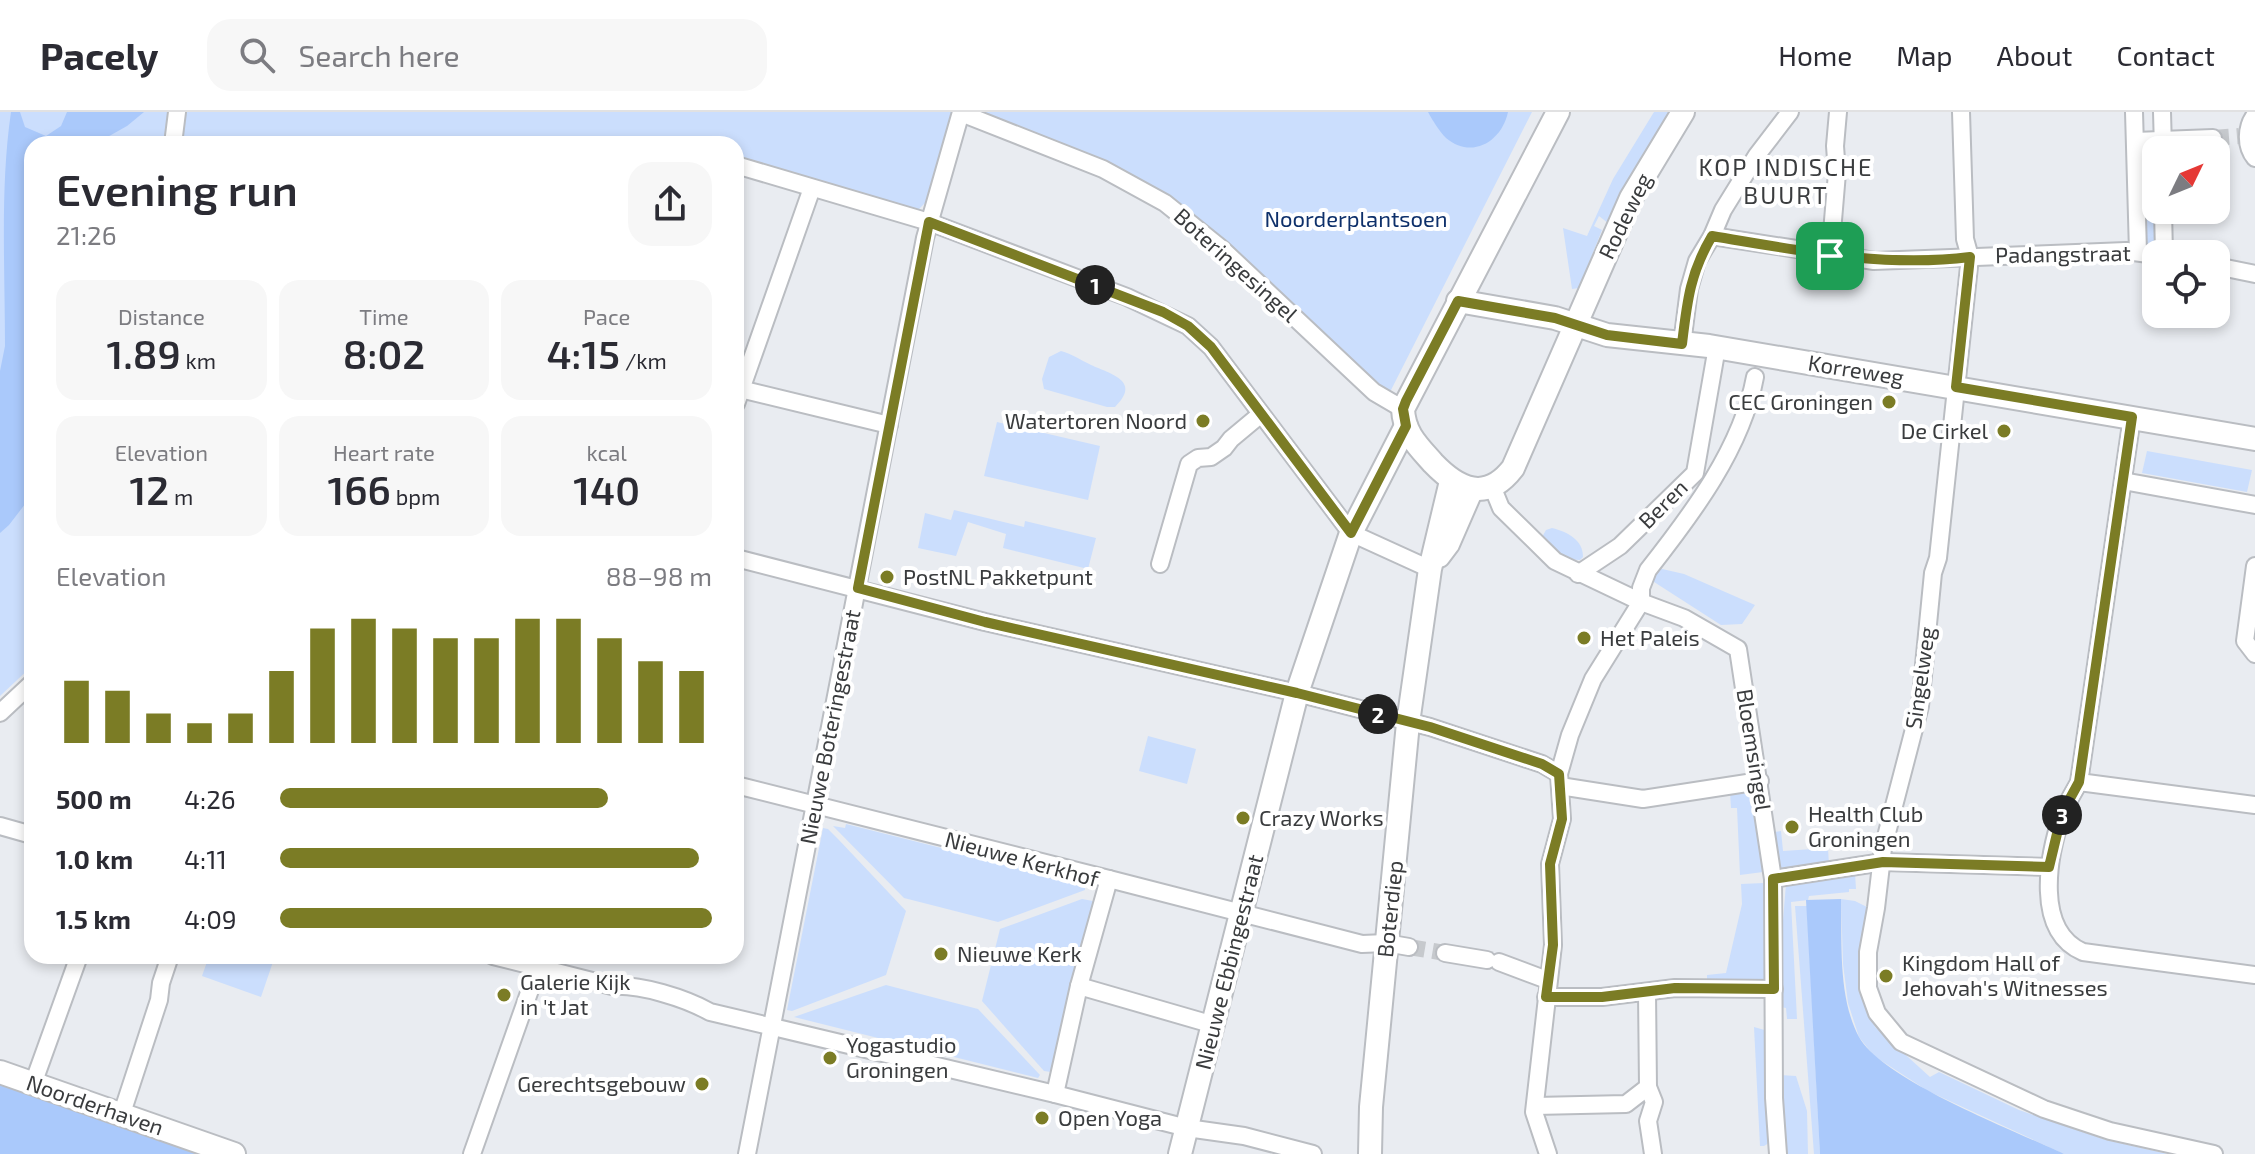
<!DOCTYPE html>
<html lang="en">
<head>
<meta charset="utf-8">
<style>
  :root { --surface:#fff; --page:#f7f7f7; --text:#2b2b33; --muted:#7c7c81; --line:#e1e1e2; --accent:#7b7c25 }
  body { margin:0; font-family:"Exo 2",sans-serif; background:var(--page); color:var(--text); height:100vh; display:flex; flex-direction:column; font-size:30px; white-space:nowrap }
  * { box-sizing:border-box; margin:0 }
  p { font-size:26px; color:var(--muted) }
  .icon { flex:none; width:44px; height:44px; fill:none; stroke:currentColor; stroke-width:2; stroke-linecap:round; stroke-linejoin:round }
  .map { position:relative; flex:1; overflow:hidden }
  .panel { position:absolute; left:24px; top:24px; width:720px; height:828px; display:flex; flex-direction:column; background:var(--surface); border-radius:24px; box-shadow:0 4px 12px #0003 }
  .panel>* { flex:none }
  .needle { width:52px; rotate:47deg }
  .buttons { position:absolute; left:2142px; top:24px; display:grid; gap:16px }
  .buttons a { display:grid; place-items:center; width:88px; height:88px; border-radius:16px; background:var(--surface); box-shadow:0 4px 12px #0003; font-size:40px }
  .pin { position:absolute; display:grid; place-items:center; width:68px; height:68px; color:#fff; margin:-34px; border-radius:16px; box-shadow:0 4px 12px #0006 }
  .km { position:absolute; width:40px; height:40px; margin:-20px; border-radius:50%; background:#222; color:#fff; font-size:22px; line-height:40px; text-align:center }
  .round { display:grid; place-items:center; flex:none; width:84px; height:84px; border-radius:24px; background:var(--page) }
  .overview { display:flex; align-items:center; justify-content:space-between; height:136px; padding:0 32px }
  h1 { font-size:44px; font-weight:600; line-height:60px }
  .metrics { display:grid; grid-template-columns:repeat(3,1fr); gap:12px; height:136px; padding:8px 32px }
  .metrics div { display:grid; align-content:center; border-radius:20px; background:var(--page); text-align:center }
  .metrics b { font-size:40px; font-weight:600 }
  .metrics small { font-size:22px; font-weight:400 }
  .metrics p { font-size:22px }
  .chart { height:224px; padding:16px 32px }
  .chart p { display:flex; justify-content:space-between }
  .chart svg { width:100%; height:144px; margin-top:8px; stroke:var(--accent); stroke-width:6 }
  ul { padding:0 32px; list-style:none; font-size:26px }
  li { display:grid; grid-template-columns:128px 96px 1fr; align-items:center; height:60px }
  li i { height:20px; border-radius:10px; background:var(--accent) }
  header { display:flex; align-items:center; gap:48px; box-sizing:border-box; height:112px; padding:0 40px; background:var(--surface); border-bottom:2px solid var(--line) }
  header strong { font-size:38px }
  nav { display:flex; gap:44px; margin-inline-start:auto; font-size:28px }
  .search { width:560px; height:72px; background:var(--page); display:flex; align-items:center; gap:20px; box-sizing:border-box; padding:0 28px; border-radius:24px; color:var(--muted); font-size:30px }
  .map>svg:first-child { display:block }
  .green { fill:#cbdefd }
  .water { fill:#aac9fb }
  .lines { fill:none; stroke-linecap:round; stroke-linejoin:round }
  .street-tunnel { stroke:#c6c9cd; stroke-width:16; stroke-dasharray:16 8; stroke-linecap:butt }
  .street-casing { stroke:#babdc2; stroke-width:20 }
  .secondary-casing { stroke:#babdc2; stroke-width:26 }
  .street { stroke:#fff; stroke-width:16 }
  .secondary { stroke:#fff; stroke-width:22 }
  .route-casing { stroke:#fff; stroke-width:16 }
  .route { stroke:#7b7c25; stroke-width:10 }
  .poi-dot { fill:#7b7c25; stroke:#fff; stroke-width:3 }
  .labels { text-anchor:middle; stroke-width:8; stroke-linejoin:round; paint-order:stroke }
  .street-label { font-size:22px; fill:#3a3c3e; stroke:#fff }
  .park-label { font-size:22px; fill:#0e306a; stroke:#fff }
  .poi-label { font-size:22px; fill:#3a3c3e; stroke:#fff; text-anchor:start }
  .neighbourhood-label { font-size:24px; letter-spacing:2px; fill:#3a3c3e; stroke:#fff }
</style>
</head>
<body>
<header>
<strong>Pacely</strong>
<div class="search"><svg class="icon" aria-label="search" viewBox="0 0 24 24"><circle cx="10" cy="10" r="6"/><path d="M15 15l6 6"/></svg>Search here</div>
<nav><a>Home</a><a>Map</a><a>About</a><a>Contact</a></nav>
</header>
<div class="map">
<svg width="2255" height="1042" viewBox="0 0 2255 1042">
  <rect width="100%" height="100%" fill="#e9ecf1"/>
  <g class="green">
    <polygon points="0,0 954,0 925,91 917,99 736,44 736,32 32,32 32,554 0,584"/>
    <polygon points="976,0 1532,0 1390,280 1372,270 1214,121"/>
    <polygon points="1654,0 1679,0 1613,115 1599,104 1594,114 1602,118 1579,176 1572,177 1563,116 1587,124 1613,67"/>
    <path d="M2156 40 2158 134C2152 137 2146 135 2141 131L2139 41Z"/>
    <path d="M1061 239C1072 242 1081 248 1091 253 1111 262 1142 269 1115 295H1107L1044 277 1042 267 1049 245Z"/>
    <polygon points="997,310 1100,334 1088,388 984,364"/>
    <polygon points="2147,339 2252,358 2247,380 2142,361"/>
    <polygon points="954,398 1024,415 1025,409 1096,426 1088,457 1003,436 1006,422 968,410 956,444 918,436 925,401 951,408"/>
    <path d="M1552 416C1568 420 1583 428 1583 445L1580 448 1563 447 1541 427 1546 418Z"/>
    <polygon points="1658,456 1684,462 1755,493 1742,512 1721,513 1651,468"/>
    <polygon points="1148,624 1196,637 1187,672 1139,659"/>
    <polygon points="1754,679 1763,760 1740,763 1737,696 1731,696 1730,680"/>
    <polygon points="846,712 1085,772 1085,778 998,810 904,786 833,714 845,716"/>
    <polygon points="823,716 828,717 838,727 906,799 886,863 792,899 787,898"/>
    <polygon points="1781,719 1783,739 1828,736 1829,753 1784,759 1779,755 1774,720"/>
    <polygon points="1855,761 1856,777 1849,777 1849,780 1809,784 1808,788 1791,790 1797,907 1787,907 1786,896 1781,895 1781,832 1786,772"/>
    <polygon points="1764,771 1766,871 1707,874 1707,863 1726,861 1742,792 1741,772"/>
    <polygon points="1082,787 1093,789 1051,960 1044,959 982,889 1000,817"/>
    <polygon points="1841,787 1855,789 1869,796 1859,855 1864,891 1875,915 1930,965 1939,960 2019,998 2106,1028 2168,1042 2064,1042 1928,979 1874,944 1859,925 1848,891 1843,852"/>
    <polygon points="1795,794 1807,794 1820,1042 1814,1042"/>
    <polygon points="209,844 275,844 261,885 202,864"/>
    <polygon points="886,873 978,897 1040,963 1038,966 794,905"/>
    <polygon points="1754,915 1768,919 1772,1029 1764,1034 1760,1034"/>
    <polygon points="1780,963 1796,964 1807,999 1808,1042 1784,1042"/>
  </g>
  <g class="water">
    <path d="M11 0H20L25 15 46 24 61 14 67 0H144L127 14 95 32H32V383L9 413 0 421V259L5 234C5 156 0 75 11 0Z"/>
    <path d="M1428 0H1508C1502 29 1472 48 1446 26 1439 19 1433 9 1428 0Z"/>
    <path d="M1841 787C1842 831 1838 886 1859 925 1884 969 2016 1019 2064 1042H1820L1806 788Z"/>
    <polygon points="0,970 201,1042 0,1042"/>
  </g>
  <g class="lines">
    <g class="street-tunnel">
      <polyline points="2213,26 2239,24"/>
      <polyline points="1409,835 1445,841"/>
    </g>
    <defs>
      <g id="street">
        <polyline points="1961,0 1965,127 1970,145 1938,446 1933,461 1920,594 1883,736 1876,796 1868,840 1868,876 1877,901 1901,930 2044,997 2110,1019 2214,1042"/>
        <polyline points="2134,0 2138,140"/>
        <polyline points="2162,0 2163,36"/>
        <polyline points="961,1 1103,57 1165,91 1222,137 1374,280 1403,297"/>
        <path d="M2255 3C2246 15 2245 34 2255 46"/>
        <polyline points="2135,29 2213,26"/>
        <polyline points="173,32 177,0"/>
        <polyline points="736,53 929,110 1127,185 1188,214 1211,235 1351,421 1430,457"/>
        <polyline points="2163,98 2164,142"/>
        <polyline points="1712,124 1874,149 2126,139 2156,143"/>
        <polyline points="1830,144 1837,61 1835,34 1838,0"/>
        <polyline points="2216,154 2255,162"/>
        <polyline points="1682,232 1689,177 1697,149 1712,124 1723,98 1757,43 1790,0"/>
        <polyline points="736,276 889,313"/>
        <polyline points="736,292 812,76"/>
        <path d="M2132 305 2079 670C2074 680 2066 692 2062 703 2048 744 2034 819 2083 840L2255 863"/>
        <polyline points="2123,369 2255,393"/>
        <polyline points="1492,374 1501,396 1555,449 1641,490 1684,506 1738,537 1773,767 1774,986 1778,1042"/>
        <polyline points="736,446 985,510 1297,581 1430,615 1542,652 1559,662"/>
        <polyline points="1160,452 1189,352 1198,346 1211,345 1224,336 1231,327 1261,302"/>
        <polyline points="2255,454 2245,529 2255,542"/>
        <polyline points="1578,462 1620,434 1695,361 1717,235"/>
        <path d="M1641 490V476L1648 458C1692 402 1742 336 1755 265"/>
        <polyline points="0,601 32,571"/>
        <polyline points="2079,670 2255,693"/>
        <polyline points="1560,674 1643,687 1760,669"/>
        <polyline points="0,714 32,723"/>
        <polyline points="1109,767 1362,832 1386,831 1409,835"/>
        <polyline points="1773,767 1883,750 2049,755"/>
        <polyline points="1445,841 1487,848"/>
        <path d="M493 844 612 874C640 872 685 886 710 900L1055 982 1079 874 1109 767 736 673"/>
        <polyline points="1499,850 1547,868"/>
        <polyline points="1079,874 1214,913"/>
        <polyline points="1647,880 1648,975 1654,990 1648,1009 1653,1042"/>
        <polyline points="1546,885 1602,885 1675,876 1774,877"/>
        <polyline points="33,972 79,844"/>
        <polyline points="1055,982 1187,1016 1244,1024 1313,1042"/>
        <polyline points="1535,994 1626,992 1648,975"/>
        <polyline points="122,1001 159,888 161,871 170,844"/>
        <polyline points="472,1042 542,844"/>
        <polyline points="747,1042 925,126 961,0"/>
        <polyline points="1548,1042 1534,1000 1553,833 1550,752 1562,707 1559,662 1570,623 1593,567 1641,490"/>
      </g>
      <g id="secondary">
        <path d="M1558 0 1403 297C1404 321 1417 333 1433 351 1458 377 1486 391 1513 356L1631 86 1683 0"/>
        <polyline points="1458,189 1555,206 1607,223 1709,234 2255,327"/>
        <polyline points="1439,444 1448,432 1472,377"/>
        <polyline points="0,960 234,1042"/>
        <polyline points="1180,1042 1297,581 1351,421 1406,314"/>
        <polyline points="1370,1042 1371,995 1408,611 1430,457 1451,369"/>
      </g>
    </defs>
    <use href="#street" class="street-casing"/>
    <use href="#secondary" class="secondary-casing"/>
    <use href="#street" class="street"/>
    <use href="#secondary" class="secondary"/>
  </g>
  <g class="lines">
    <defs>
      <path id="route" d="M929 110 1163 200 1188 214 1211 235 1351 421 1406 314 1403 297 1406 289 1458 189 1555 206 1607 223 1682 232C1687 190 1690 161 1712 124 1797 138 1883 156 1970 145L1956 275 2132 305 2079 670 2062 701 2049 755 1883 750 1773 767 1774 877 1675 876 1602 885H1546L1553 833 1550 752 1562 707 1559 662 1542 652 1430 615 1297 581 985 510 858 476Z"/>
    </defs>
    <use href="#route" class="route-casing"/>
    <use href="#route" class="route"/>
  </g>
  <g class="poi-dot">
    <circle cx="1889" cy="290" r="8"/>
    <circle cx="1203" cy="309" r="8"/>
    <circle cx="2004" cy="319" r="8"/>
    <circle cx="887" cy="465" r="8"/>
    <circle cx="1584" cy="526" r="8"/>
    <circle cx="1243" cy="706" r="8"/>
    <circle cx="1792" cy="715" r="8"/>
    <circle cx="941" cy="842" r="8"/>
    <circle cx="1886" cy="864" r="8"/>
    <circle cx="504" cy="883" r="8"/>
    <circle cx="830" cy="946" r="8"/>
    <circle cx="702" cy="972" r="8"/>
    <circle cx="1042" cy="1006" r="8"/>
  </g>
  <g class="labels">
    <g class="street-label">
      <text transform="translate(1625 104) rotate(-64)" y="8">Rodeweg</text>
      <text transform="translate(2063 142) rotate(-1)" y="8">Padangstraat</text>
      <text transform="translate(1236 153) rotate(42)" y="8">Boteringesingel</text>
      <text transform="translate(1856 258) rotate(9)" y="8">Korreweg</text>
      <text transform="translate(1663 392) rotate(-45)" y="8">Beren</text>
      <text transform="translate(1920 566) rotate(-82)" y="8">Singelweg</text>
      <text transform="translate(830 615) rotate(-79)" y="8">Nieuwe Boteringestraat</text>
      <text transform="translate(1754 638) rotate(81)" y="8">Bloemsingel</text>
      <text transform="translate(1022 747) rotate(15)" y="8">Nieuwe Kerkhof</text>
      <text transform="translate(1390 797) rotate(-84)" y="8">Boterdiep</text>
      <text transform="translate(1229 850) rotate(-76)" y="8">Nieuwe Ebbingestraat</text>
      <text transform="translate(95 993) rotate(19)" y="8">Noorderhaven</text>
    </g>
    <g class="park-label">
      <text x="1356" y="115">Noorderplantsoen</text>
    </g>
    <g class="poi-label">
      <text x="1873" y="298" text-anchor="end">CEC Groningen</text>
      <text x="1187" y="317" text-anchor="end">Watertoren Noord</text>
      <text x="1988" y="327" text-anchor="end">De Cirkel</text>
      <text x="903" y="473">PostNL Pakketpunt</text>
      <text x="1600" y="534">Het Paleis</text>
      <text x="1808" y="710">Health Club<tspan x="1808" dy="25">Groningen</tspan></text>
      <text x="1259" y="714">Crazy Works</text>
      <text x="957" y="850">Nieuwe Kerk</text>
      <text x="1902" y="859">Kingdom Hall of<tspan x="1902" dy="25">Jehovah's Witnesses</tspan></text>
      <text x="520" y="878">Galerie Kijk<tspan x="520" dy="25">in 't Jat</tspan></text>
      <text x="846" y="941">Yogastudio<tspan x="846" dy="25">Groningen</tspan></text>
      <text x="686" y="980" text-anchor="end">Gerechtsgebouw</text>
      <text x="1058" y="1014">Open Yoga</text>
    </g>
    <g class="neighbourhood-label">
      <text x="1786" y="64">KOP INDISCHE<tspan x="1786" dy="28">BUURT</tspan></text>
    </g>
  </g>
</svg>
<div class="buttons">
<a><svg class="needle" viewBox="-14 -14 28 28"><path d="M0-13l5 13h-10z" fill="#e53935"/><path d="M0 13l5-13h-10z" fill="#7c7c81"/></svg></a>
<a><svg class="icon" aria-label="locate" viewBox="0 0 24 24"><circle cx="12" cy="12" r="6"/><path d="M12 2v4M12 18v4M2 12h4M18 12h4"/></svg></a>
</div>
<div class="pin" style="left:1830px;top:144px;background:#1e9e55"><svg class="icon" aria-label="arrive" viewBox="0 0 24 24"><path d="M6 21V4h12l-3 4 3 4H6"/></svg></div>
<b class="km" style="left:1095px;top:173px">1</b>
<b class="km" style="left:1378px;top:602px">2</b>
<b class="km" style="left:2062px;top:703px">3</b>
<section class="panel">
<div class="overview"><div><h1>Evening run</h1><p>21:26</p></div><a class="round"><svg class="icon" aria-label="share" viewBox="0 0 24 24"><path d="M12 15V3M7 8l5-5 5 5M5 13v7h14v-7"/></svg></a></div>
<div class="metrics">
<div><p>Distance</p><b>1.89<small> km</small></b></div>
<div><p>Time</p><b>8:02</b></div>
<div><p>Pace</p><b>4:15<small> /km</small></b></div>
</div>
<div class="metrics">
<div><p>Elevation</p><b>12<small> m</small></b></div>
<div><p>Heart rate</p><b>166<small> bpm</small></b></div>
<div><p>kcal</p><b>140</b></div>
</div>
<div class="chart"><p><span>Elevation</span>88–98 m</p>
<svg viewBox="0 0 160 44" preserveAspectRatio="none"><path d="M5 44V25M15 44V28M25 44V35M35 44V38M45 44V35M55 44V22M65 44V9M75 44V6M85 44V9M95 44V12M105 44V12M115 44V6M125 44V6M135 44V12M145 44V19M155 44V22"/></svg>
</div>
<ul>
<li><b>500 m</b>4:26<i style="width:76%"></i></li>
<li><b>1.0 km</b>4:11<i style="width:97%"></i></li>
<li><b>1.5 km</b>4:09<i style="width:100%"></i></li>
</ul>
</section>
</div>
</body>
</html>
